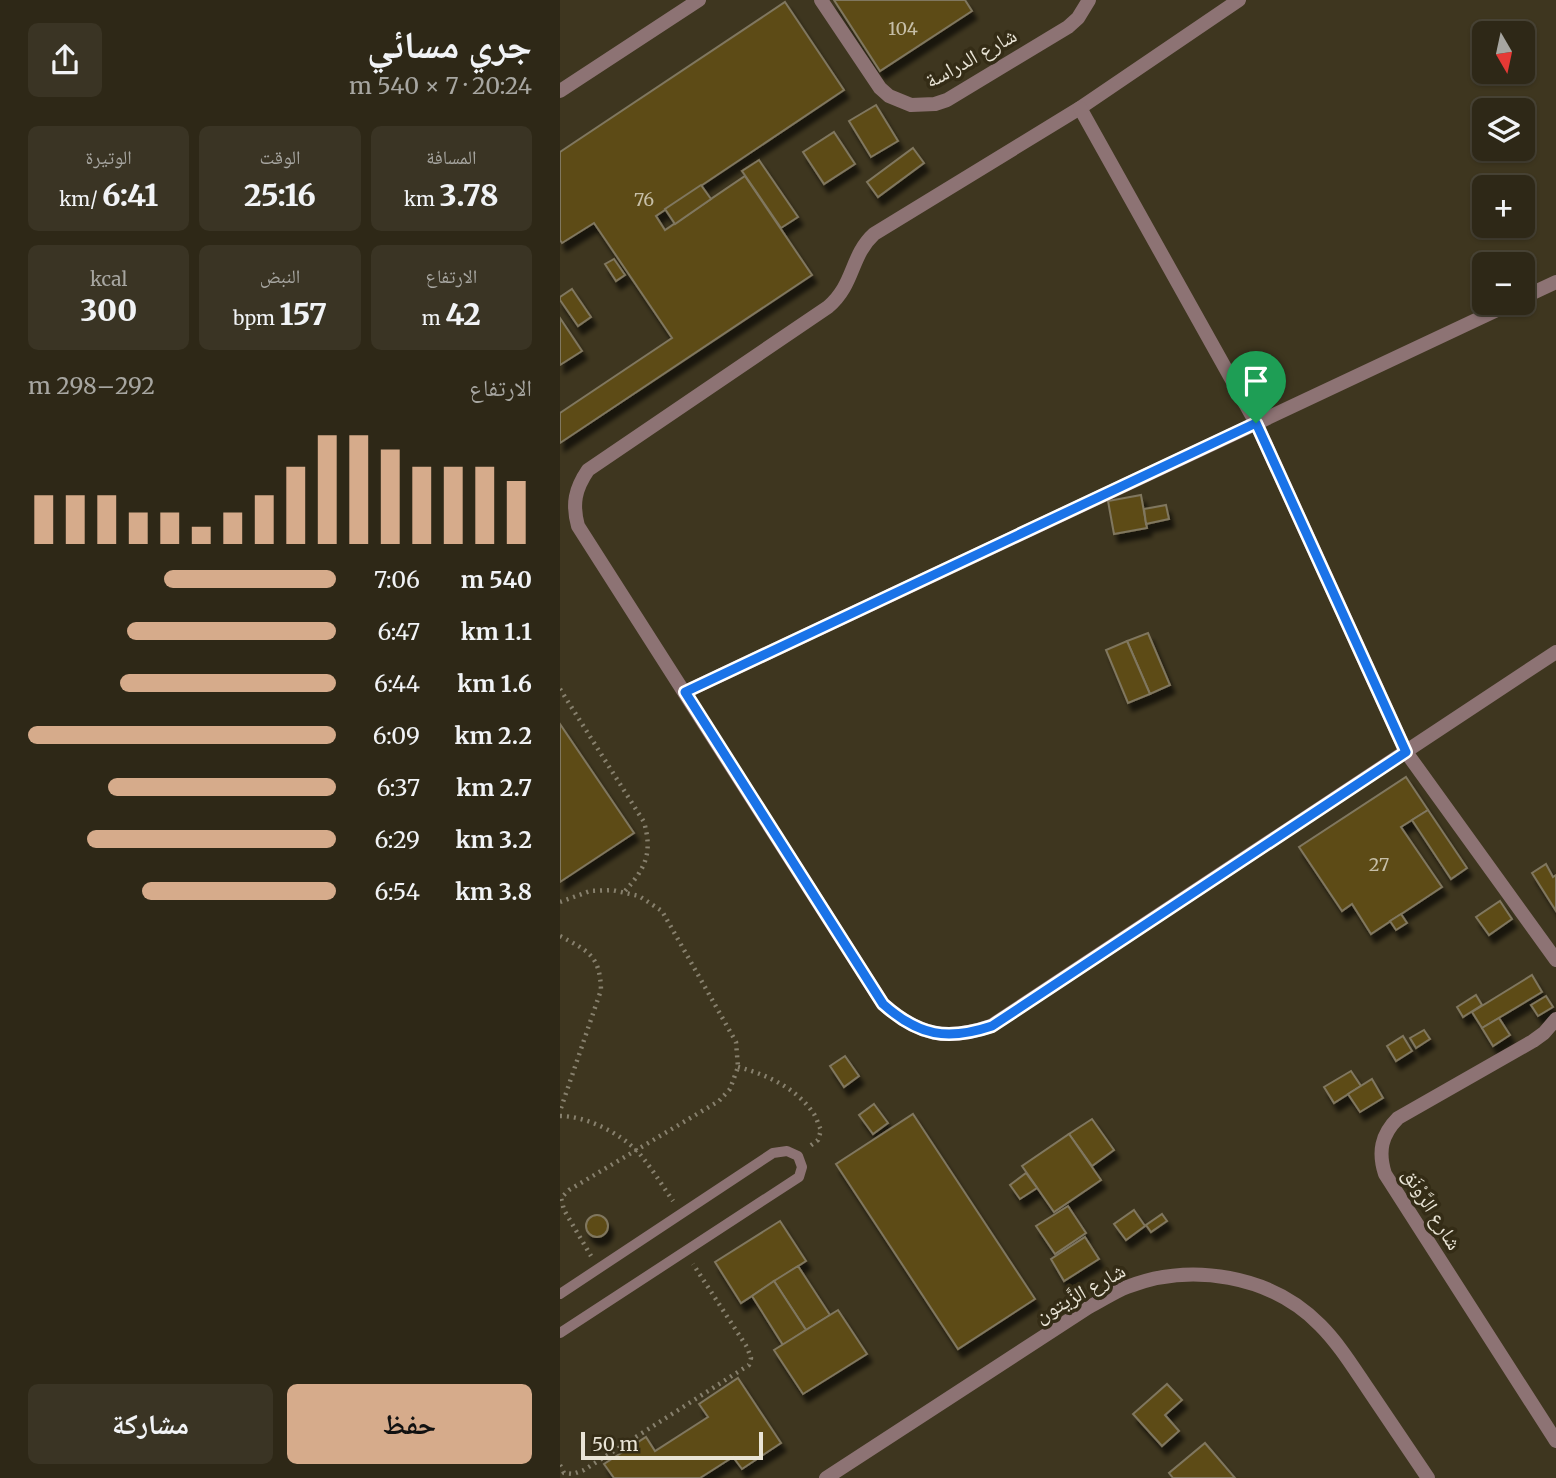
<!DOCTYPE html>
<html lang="ar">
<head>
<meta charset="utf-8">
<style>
  :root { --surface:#2e2817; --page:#3a3424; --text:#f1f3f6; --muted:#a7a6a1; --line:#494436; --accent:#d6ab8b }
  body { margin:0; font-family:Merriweather,"Noto Naskh Arabic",serif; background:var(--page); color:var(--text); direction:rtl; height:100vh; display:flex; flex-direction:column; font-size:26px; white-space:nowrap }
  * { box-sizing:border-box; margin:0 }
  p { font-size:23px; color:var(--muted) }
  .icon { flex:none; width:38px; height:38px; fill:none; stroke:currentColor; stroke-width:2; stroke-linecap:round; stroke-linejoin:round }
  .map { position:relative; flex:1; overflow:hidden; direction:ltr }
  .details { display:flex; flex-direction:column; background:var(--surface); width:560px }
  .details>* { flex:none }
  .needle { width:46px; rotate:171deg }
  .fabs { position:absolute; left:912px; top:21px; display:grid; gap:14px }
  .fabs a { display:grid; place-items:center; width:63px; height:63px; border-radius:10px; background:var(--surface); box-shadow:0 2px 5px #0004,0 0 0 2px var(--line); font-size:35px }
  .scale { position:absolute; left:21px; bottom:18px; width:182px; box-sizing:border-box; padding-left:7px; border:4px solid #e9e4d6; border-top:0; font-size:19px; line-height:24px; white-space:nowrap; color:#e9e4d6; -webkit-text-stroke:5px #342c16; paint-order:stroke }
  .pin { position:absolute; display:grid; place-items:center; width:60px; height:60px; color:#fff; margin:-72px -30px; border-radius:50% 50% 50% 0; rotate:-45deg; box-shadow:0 0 7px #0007 }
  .pin .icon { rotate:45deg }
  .round { display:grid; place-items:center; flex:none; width:74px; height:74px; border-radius:10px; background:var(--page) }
  .headline { display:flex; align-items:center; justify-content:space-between; height:119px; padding:0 28px }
  h1 { font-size:38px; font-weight:800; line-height:52px }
  .stats { display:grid; grid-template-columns:repeat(3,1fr); gap:10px; height:119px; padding:7px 28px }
  .stats div { display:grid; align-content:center; border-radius:10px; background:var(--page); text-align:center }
  .stats b { font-size:30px; font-weight:800 }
  .stats small { font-size:19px; font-weight:400 }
  .stats p { font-size:19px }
  .chart { height:196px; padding:14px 28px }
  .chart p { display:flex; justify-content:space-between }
  .chart svg { width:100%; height:126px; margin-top:7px; stroke:var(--accent); stroke-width:6 }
  .button { display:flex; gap:14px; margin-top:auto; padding:14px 28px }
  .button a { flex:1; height:80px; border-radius:10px; background:var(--accent); color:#111; font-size:28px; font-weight:800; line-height:80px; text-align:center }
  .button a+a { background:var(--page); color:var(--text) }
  ul { padding:0 28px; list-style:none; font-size:23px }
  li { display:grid; grid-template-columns:112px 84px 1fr; align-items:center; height:52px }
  li i { height:18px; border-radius:9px; background:var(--accent) }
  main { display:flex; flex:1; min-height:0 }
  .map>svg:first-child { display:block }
  .building { fill:#5d4c19; stroke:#80775f; stroke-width:2; filter:url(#shadow) }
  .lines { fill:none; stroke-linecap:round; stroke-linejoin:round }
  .path { stroke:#87806d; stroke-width:4.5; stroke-dasharray:2 5; stroke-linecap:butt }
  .lane { stroke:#8d7374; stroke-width:10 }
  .street { stroke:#8d7374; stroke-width:14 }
  .route-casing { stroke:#fff; stroke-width:14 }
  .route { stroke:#1a73e8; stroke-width:9 }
  .labels { text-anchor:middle; stroke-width:7; stroke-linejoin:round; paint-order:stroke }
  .number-label { font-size:18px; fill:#c6bea7 }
  .street-label { font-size:21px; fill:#e9e4d6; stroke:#342c16 }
</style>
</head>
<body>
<main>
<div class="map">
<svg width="996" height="1478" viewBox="0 0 996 1478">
  <defs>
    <filter id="shadow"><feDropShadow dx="4.5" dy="8" stdDeviation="2" flood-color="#0009"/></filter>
  </defs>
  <rect width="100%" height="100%" fill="#3e361f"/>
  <g class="building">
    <polygon points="274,0 405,0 412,11 320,71"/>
    <polygon points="225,2 284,90 96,216 105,230 185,176 252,275 0,443 0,413 112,338 34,223 2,243 0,240 0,152"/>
    <polygon points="316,105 338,141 311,157 289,121"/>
    <polygon points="274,132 295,164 264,184 243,152"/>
    <polygon points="353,148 364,163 318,197 307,182"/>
    <polygon points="199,160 238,217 221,228 182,171"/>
    <polygon points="141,185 151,199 115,224 105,209"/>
    <polygon points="54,259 65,275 56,281 45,264"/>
    <polygon points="12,289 31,317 18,326 0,300 0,297"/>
    <polygon points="0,318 22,351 0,365"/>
    <polygon points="581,495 587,528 554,534 548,501"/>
    <polygon points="606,505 609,519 586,524 584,509"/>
    <polygon points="588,633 610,685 590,694 567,641"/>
    <polygon points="567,641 590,694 568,703 546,650"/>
    <polygon points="0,724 74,833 0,882"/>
    <polygon points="846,777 868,810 841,827 882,887 811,934 792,904 782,911 739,847"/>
    <polygon points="868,810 907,868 891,879 852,820"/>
    <polygon points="986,864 993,877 996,875 996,911 972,873"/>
    <polygon points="940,901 952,919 929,935 916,917"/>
    <polygon points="841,914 847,923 836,930 830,921"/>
    <polygon points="972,975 982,992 922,1028 912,1012"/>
    <polygon points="916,995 922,1005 903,1017 897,1007"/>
    <polygon points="986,996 993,1007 978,1016 971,1005"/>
    <polygon points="939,1018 950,1035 933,1046 922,1028"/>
    <polygon points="864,1030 870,1039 856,1048 850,1038"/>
    <polygon points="843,1036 852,1051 836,1061 827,1046"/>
    <polygon points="285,1056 299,1076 284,1087 270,1066"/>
    <polygon points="791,1071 801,1086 774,1103 764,1087"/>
    <polygon points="812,1079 823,1098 800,1112 788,1094"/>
    <polygon points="314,1104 328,1123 313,1134 299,1115"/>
    <polygon points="353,1114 475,1299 398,1349 276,1164"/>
    <polygon points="532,1119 554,1150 532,1166 509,1134"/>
    <polygon points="509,1134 541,1180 494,1212 462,1166"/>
    <polygon points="466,1173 477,1188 460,1199 450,1185"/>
    <polygon points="508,1206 526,1233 495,1254 476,1226"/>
    <polygon points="574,1210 585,1226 566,1240 554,1224"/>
    <polygon points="602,1214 607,1221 591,1232 586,1225"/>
    <circle cx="37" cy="1226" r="11"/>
    <polygon points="220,1221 246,1261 181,1303 155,1262"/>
    <polygon points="525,1237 539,1259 504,1281 491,1259"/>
    <polygon points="238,1266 270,1315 246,1330 214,1281"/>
    <polygon points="214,1281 246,1330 223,1345 192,1296"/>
    <polygon points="278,1310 307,1354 243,1394 214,1350"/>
    <polygon points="178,1378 221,1443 182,1469 173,1457 140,1478 54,1478 44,1464 86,1437 95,1451 148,1417 139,1404"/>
    <polygon points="607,1384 622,1400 605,1415 619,1431 602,1446 573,1414"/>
    <polygon points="645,1443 675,1478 613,1478 609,1473"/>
  </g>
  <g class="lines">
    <g class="path">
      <path d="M0 689 84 822C93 854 85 869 64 892"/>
      <polyline points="0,902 30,891 52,890 79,896 102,911 176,1042 178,1067 170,1089 159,1101 9,1190 1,1198 4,1210 31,1256"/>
      <path d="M0 936C28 951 40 955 41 990L0 1111"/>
      <path d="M178 1067C205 1074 234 1087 251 1110 256 1115 258 1124 261 1130L258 1140 250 1146"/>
      <path d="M0 1116C26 1116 60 1133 78 1152 91 1167 102 1185 113 1201"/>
      <polyline points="0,1465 4,1473 13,1474 24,1470 189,1365 191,1358 187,1347 133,1264"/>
    </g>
    <polyline class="lane" points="0,1294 213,1153 227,1151 238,1156 242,1167 239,1177 0,1333"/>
    <g class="street">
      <polyline points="261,0 320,88 329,96 351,105 375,104 387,100 508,27 518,18 529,0"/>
      <path d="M679 0 520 108 314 234C290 256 295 284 268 307L28 470C15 489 12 504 18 526L323 1004C359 1036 387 1041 431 1026L996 652"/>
      <polyline points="0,91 139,0"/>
      <polyline points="520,108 696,423 846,752 996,960"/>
      <polyline points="962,298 996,282"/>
      <polyline points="125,692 952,303"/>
      <path d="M996 1019 984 1033 973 1041 838 1118C821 1135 818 1152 825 1174L996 1441"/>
      <path d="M266 1478 529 1307C541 1301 554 1292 567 1287 631 1262 711 1275 760 1325 779 1344 793 1367 808 1389 828 1419 848 1448 868 1478"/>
    </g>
  </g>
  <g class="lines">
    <defs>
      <path id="route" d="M696 423 846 752 432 1026C387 1041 359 1036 323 1004L125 692Z"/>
    </defs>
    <use href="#route" class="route-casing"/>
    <use href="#route" class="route"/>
  </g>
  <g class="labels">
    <g class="number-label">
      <text x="343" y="35">104</text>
      <text x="84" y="206">76</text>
      <text x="819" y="871">27</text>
    </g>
    <g class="street-label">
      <text transform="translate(411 58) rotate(-29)" y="7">شارع الدراسة</text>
      <text transform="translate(872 1209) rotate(58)" y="7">شارع الرَّوْنَق</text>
      <text transform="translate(520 1293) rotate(-29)" y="7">شارع الزَّيتون</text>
    </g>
  </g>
</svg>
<div class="fabs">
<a><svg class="needle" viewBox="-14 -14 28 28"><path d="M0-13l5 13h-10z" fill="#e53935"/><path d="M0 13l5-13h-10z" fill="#a7a6a1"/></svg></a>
<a><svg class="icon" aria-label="layers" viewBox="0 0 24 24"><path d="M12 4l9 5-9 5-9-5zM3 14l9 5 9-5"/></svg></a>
<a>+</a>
<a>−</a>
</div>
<div class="scale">50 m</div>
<div class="pin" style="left:696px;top:423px;background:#1e9e55"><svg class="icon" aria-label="arrive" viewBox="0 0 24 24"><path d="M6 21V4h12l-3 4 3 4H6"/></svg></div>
</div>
<section class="details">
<div class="headline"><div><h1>جري مسائي</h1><p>20:24 · 7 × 540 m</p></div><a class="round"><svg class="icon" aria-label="share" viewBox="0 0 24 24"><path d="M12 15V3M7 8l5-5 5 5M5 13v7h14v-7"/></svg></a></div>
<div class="stats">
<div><p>المسافة</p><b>3.78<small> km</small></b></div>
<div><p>الوقت</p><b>25:16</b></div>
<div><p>الوتيرة</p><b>6:41<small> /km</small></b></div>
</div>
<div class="stats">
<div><p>الارتفاع</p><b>42<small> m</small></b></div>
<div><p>النبض</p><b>157<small> bpm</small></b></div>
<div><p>kcal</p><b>300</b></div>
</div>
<div class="chart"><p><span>الارتفاع</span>292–298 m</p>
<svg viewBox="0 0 160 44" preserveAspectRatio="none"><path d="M5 44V27M15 44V27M25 44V27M35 44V33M45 44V33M55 44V38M65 44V33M75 44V27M85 44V17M95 44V6M105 44V6M115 44V11M125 44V17M135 44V17M145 44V17M155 44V22"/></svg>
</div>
<ul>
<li><b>540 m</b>7:06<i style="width:56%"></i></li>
<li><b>1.1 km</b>6:47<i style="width:68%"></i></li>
<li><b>1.6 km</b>6:44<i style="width:70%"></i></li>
<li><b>2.2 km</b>6:09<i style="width:100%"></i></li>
<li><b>2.7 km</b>6:37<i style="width:74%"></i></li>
<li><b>3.2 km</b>6:29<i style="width:81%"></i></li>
<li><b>3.8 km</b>6:54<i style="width:63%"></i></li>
</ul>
<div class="button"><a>حفظ</a><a>مشاركة</a></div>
</section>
</main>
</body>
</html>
